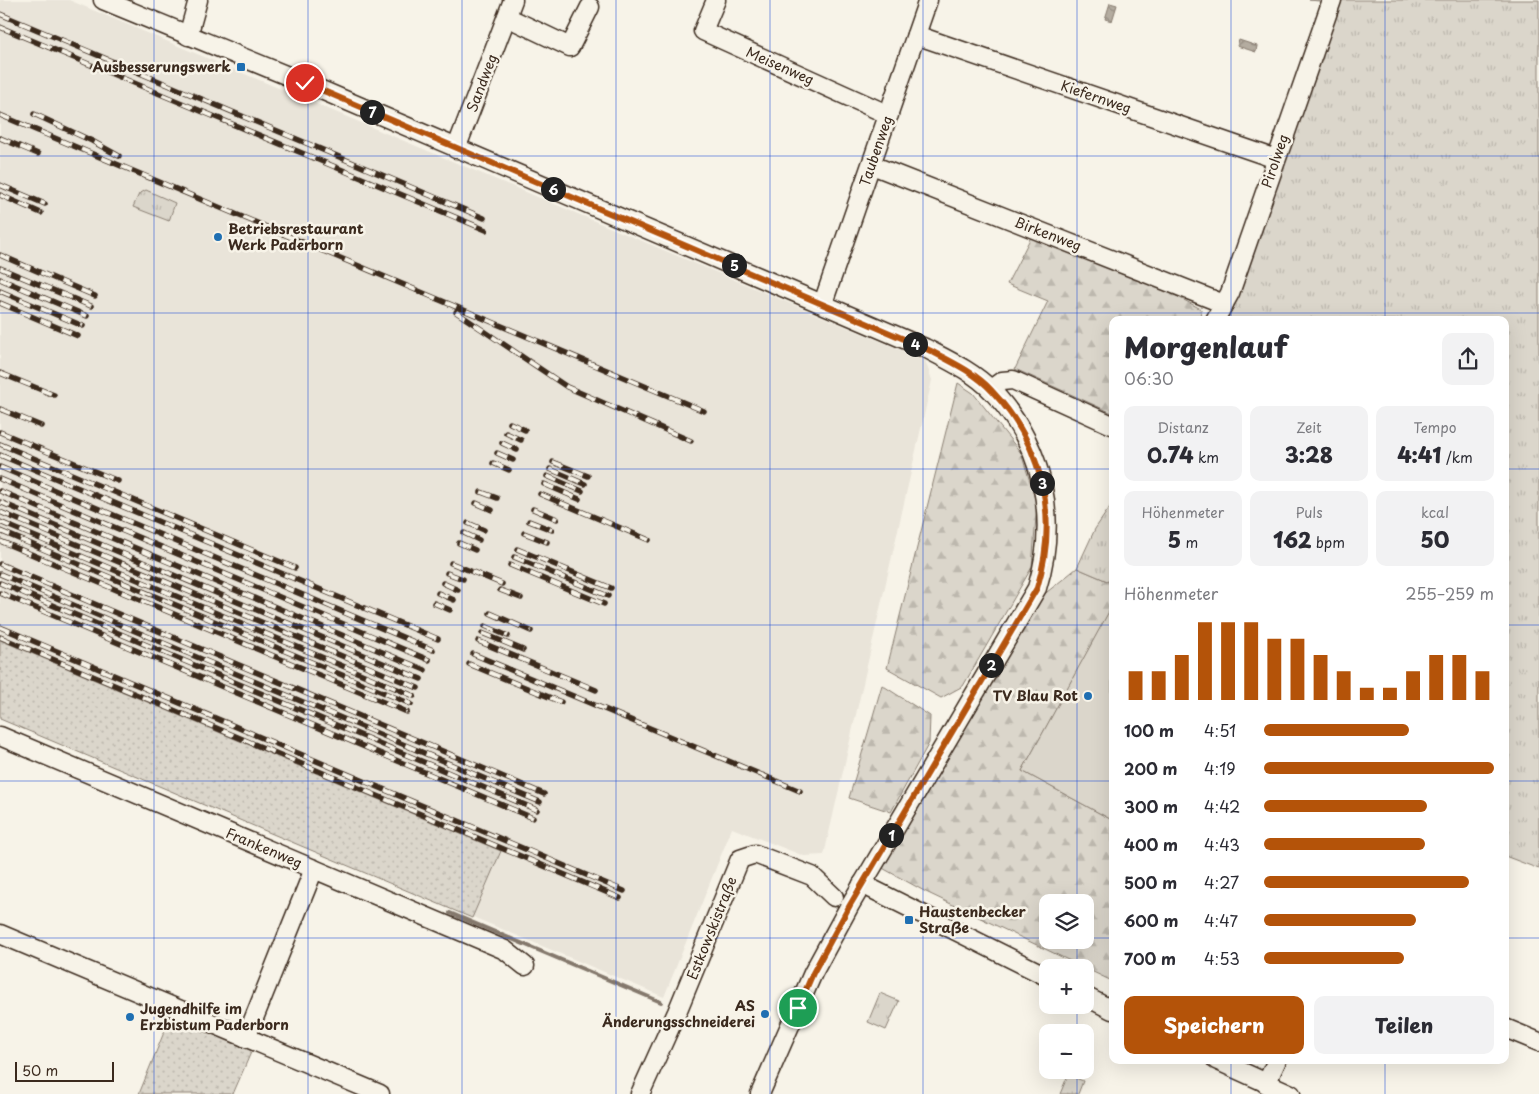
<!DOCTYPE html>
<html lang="de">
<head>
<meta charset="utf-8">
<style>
  :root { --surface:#fff; --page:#f2f2f3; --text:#2b2b33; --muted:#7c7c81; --accent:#b45309 }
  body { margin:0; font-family:"Playpen Sans",sans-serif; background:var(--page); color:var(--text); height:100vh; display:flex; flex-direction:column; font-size:19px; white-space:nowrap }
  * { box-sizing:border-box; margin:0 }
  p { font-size:16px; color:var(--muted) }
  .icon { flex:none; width:28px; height:28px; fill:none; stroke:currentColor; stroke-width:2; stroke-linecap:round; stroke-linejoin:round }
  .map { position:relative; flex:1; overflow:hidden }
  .side { position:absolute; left:1109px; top:316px; width:400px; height:748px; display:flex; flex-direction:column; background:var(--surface); border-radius:10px; box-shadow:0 5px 20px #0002 }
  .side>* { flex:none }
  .fabs { position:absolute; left:1039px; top:894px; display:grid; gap:10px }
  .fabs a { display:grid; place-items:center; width:55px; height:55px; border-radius:10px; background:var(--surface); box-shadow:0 5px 20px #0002; font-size:25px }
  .scale { position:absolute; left:15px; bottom:12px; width:99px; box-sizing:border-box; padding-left:5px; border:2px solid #3b2a1e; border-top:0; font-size:14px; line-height:18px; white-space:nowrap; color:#3b2a1e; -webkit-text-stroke:4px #f7f3e8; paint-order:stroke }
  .pin { position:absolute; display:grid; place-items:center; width:42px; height:42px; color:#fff; margin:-21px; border:2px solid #fff; border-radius:50%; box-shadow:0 1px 5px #0007 }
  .km { position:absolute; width:25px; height:25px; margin:-12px; border-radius:50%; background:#222; color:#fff; font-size:14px; line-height:25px; text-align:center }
  .round { display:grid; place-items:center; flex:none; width:52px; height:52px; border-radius:10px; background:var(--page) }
  .head { display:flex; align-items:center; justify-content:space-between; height:85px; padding:0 15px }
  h1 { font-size:28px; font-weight:800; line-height:38px }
  .stats { display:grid; grid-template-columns:repeat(3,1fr); gap:8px; height:85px; padding:5px 15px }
  .stats div { display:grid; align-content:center; border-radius:10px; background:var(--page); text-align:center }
  .stats b { font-size:21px; font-weight:800 }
  .stats small { font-size:14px; font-weight:400 }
  .stats p { font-size:14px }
  .chart { height:140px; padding:10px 15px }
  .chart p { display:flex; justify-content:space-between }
  .chart svg { width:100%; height:90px; margin-top:5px; stroke:var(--accent); stroke-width:6 }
  .button { display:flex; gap:10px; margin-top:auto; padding:10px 15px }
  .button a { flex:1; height:58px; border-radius:10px; background:var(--accent); color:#fff; font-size:20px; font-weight:800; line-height:58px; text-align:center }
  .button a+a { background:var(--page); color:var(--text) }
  ul { padding:0 15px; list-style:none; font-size:16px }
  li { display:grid; grid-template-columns:80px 60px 1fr; align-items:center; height:38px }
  li i { height:12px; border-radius:6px; background:var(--accent) }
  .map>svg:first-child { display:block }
  .built { fill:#e9e4d9 }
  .grass { fill:url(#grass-dots); stroke:#8b8074 }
  .forest { fill:url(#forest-firs); stroke:#8b8074; fill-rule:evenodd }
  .park { fill:url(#park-tufts); stroke:#8b8074 }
  .garden { fill:#dbd6cb; stroke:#8b8074 }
  .water { fill:url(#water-waves); stroke:#84786c }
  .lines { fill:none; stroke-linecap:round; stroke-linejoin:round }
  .stream { stroke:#84786c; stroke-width:4 }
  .minor-casing { stroke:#3b2a1e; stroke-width:21 }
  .minor { stroke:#f7f3e8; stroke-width:18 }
  .rail-casing { stroke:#3b2a1e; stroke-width:5.5 }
  .rail { stroke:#f7f3e8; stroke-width:4; stroke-dasharray:11; stroke-linecap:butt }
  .route-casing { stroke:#fff; stroke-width:10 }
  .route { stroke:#b45309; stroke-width:6 }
  .grid { fill:none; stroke:#1d4ed8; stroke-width:1; stroke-opacity:0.55 }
  .poi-dot { fill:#1f6fb2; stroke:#f7f3e8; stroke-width:2 }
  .labels { text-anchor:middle; stroke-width:5; stroke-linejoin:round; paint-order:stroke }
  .street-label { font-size:14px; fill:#3b2a1e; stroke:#f7f3e8 }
  .poi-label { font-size:14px; font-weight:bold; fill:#3b2a1e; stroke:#f7f3e8; text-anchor:end }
</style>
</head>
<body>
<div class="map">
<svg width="1539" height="1094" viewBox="0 0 1539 1094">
  <defs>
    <pattern id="grass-dots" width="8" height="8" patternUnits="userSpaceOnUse" patternTransform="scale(1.25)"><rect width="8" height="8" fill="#dbd6cb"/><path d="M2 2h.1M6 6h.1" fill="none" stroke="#bdb8ae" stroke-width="1.8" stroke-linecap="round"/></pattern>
    <pattern id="forest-firs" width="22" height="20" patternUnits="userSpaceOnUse" patternTransform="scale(1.25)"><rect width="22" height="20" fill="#dbd6cb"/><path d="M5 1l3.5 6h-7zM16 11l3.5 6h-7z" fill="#bdb8ae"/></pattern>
    <pattern id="park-tufts" width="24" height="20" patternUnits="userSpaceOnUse" patternTransform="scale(1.25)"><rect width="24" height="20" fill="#dbd6cb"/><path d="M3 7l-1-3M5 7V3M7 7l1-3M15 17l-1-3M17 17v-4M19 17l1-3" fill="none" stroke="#bdb8ae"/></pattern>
    <pattern id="water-waves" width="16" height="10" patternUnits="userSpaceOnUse" patternTransform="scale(1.25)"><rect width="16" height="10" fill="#b4aca0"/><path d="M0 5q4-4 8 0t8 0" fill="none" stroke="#948c82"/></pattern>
  </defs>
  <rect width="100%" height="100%" fill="#f7f3e8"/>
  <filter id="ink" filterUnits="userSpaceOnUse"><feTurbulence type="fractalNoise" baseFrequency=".02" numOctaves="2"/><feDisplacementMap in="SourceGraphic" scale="10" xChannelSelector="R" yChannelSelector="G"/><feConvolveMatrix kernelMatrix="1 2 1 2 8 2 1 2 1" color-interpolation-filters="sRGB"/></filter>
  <g filter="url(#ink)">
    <polygon class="built" points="0,0 69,0 925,360 932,380 824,855 804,856 732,828 664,997 0,719"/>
    <g class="grass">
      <polygon points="0,640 501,851 472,918 0,719"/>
      <polygon points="171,1015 252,1050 233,1094 139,1094"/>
    </g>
    <g class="forest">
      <polygon points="1033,233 1161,288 1201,309 1202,320 1112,320 1112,413 1015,369 1048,301 1007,284"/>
      <polygon points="958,383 973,393 1021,453 1037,504 1032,567 963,686 941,698 887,668"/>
      <path d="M1077 568 1112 583V607L1022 771 1112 820V981L926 892 877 865 1042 596ZM1048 902H1085V940H1048Z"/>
      <polygon points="882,685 930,716 929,743 891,812 849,798"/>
    </g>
    <g class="park">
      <polygon points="1309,0 1539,0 1539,869 1505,856 1505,320 1227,320 1340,3"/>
      <polygon points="146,190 175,203 169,221 133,207 139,194"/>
      <polygon points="1112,504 1112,583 1077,568 1095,529"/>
      <polygon points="880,993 899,1001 886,1030 868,1022"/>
      <polygon points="1068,1075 1083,1081 1078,1094 1060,1094"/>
    </g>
    <polygon class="garden" points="1112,606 1112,820 1022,771"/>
    <g class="water">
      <polygon points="1110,3 1117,5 1112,21 1105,19"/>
      <polygon points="1239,40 1257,46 1256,52 1237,46"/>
    </g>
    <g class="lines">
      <polyline class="stream" points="450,913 661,1002"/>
      <defs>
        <g id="minor">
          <path d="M103 0 305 83 925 348C948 360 974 372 992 391 1043 445 1059 517 1037 588L850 905 813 973 760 1094"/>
          <polyline points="716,0 703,31 889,115"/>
          <polyline points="507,17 570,47 590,7"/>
          <polyline points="916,35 1276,159"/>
          <polyline points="188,36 198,0"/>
          <polyline points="456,149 513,0"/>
          <polyline points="872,165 1224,304"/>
          <polyline points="823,303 928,0"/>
          <polyline points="1215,320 1230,293 1332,0"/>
          <polyline points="991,389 1002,381 1013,380 1112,425"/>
          <polyline points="0,736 505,950 525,966"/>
          <polyline points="862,884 1048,977"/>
          <polyline points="0,934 380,1094"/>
          <polyline points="1085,996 1112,1010"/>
          <polyline points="1505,1028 1539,1042"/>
          <polyline points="246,1038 314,869"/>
          <polyline points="1216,1060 1291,1094"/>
          <polyline points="1266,1084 1277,1060"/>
          <polyline points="640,1094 677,1012 740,859 755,854 812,876 834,897"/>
        </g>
      </defs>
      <use href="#minor" class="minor-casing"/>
      <use href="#minor" class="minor"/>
      <defs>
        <g id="rail">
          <polyline points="0,14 484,218"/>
          <polyline points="0,27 486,230"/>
          <polyline points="34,114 92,141 119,156"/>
          <polyline points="0,115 704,411"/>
          <polyline points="0,138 38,154"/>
          <polyline points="0,185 45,204"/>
          <polyline points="0,195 41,213"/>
          <polyline points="0,255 95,296"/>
          <polyline points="0,268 91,306"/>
          <polyline points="0,279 87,316"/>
          <polyline points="0,291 83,326"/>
          <polyline points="0,303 78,336"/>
          <polyline points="456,312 567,387 691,441"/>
          <polyline points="0,373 54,395"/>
          <polyline points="0,409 41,426"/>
          <polyline points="510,423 525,430"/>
          <polyline points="0,432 118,481"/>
          <polyline points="506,433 521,440"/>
          <polyline points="502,443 517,450"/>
          <polyline points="0,444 295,568"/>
          <polyline points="497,453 513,460"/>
          <polyline points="0,455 438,639"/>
          <polyline points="553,462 588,476"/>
          <polyline points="493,463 509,470"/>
          <polyline points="0,467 433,650"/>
          <polyline points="550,469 585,484"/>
          <polyline points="547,476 582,491"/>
          <polyline points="0,479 429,660"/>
          <polyline points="544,484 579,499"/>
          <polyline points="0,491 425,670"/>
          <polyline points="481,492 497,498"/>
          <polyline points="540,494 649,540"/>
          <polyline points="0,502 421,679"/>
          <polyline points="476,503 492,510"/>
          <polyline points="533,509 557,519"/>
          <polyline points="0,512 418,688"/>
          <polyline points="529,521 552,530"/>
          <polyline points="0,522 414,696"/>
          <polyline points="468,523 484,530"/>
          <polyline points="0,531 411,704"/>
          <polyline points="464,533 479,540"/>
          <polyline points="524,533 547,542"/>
          <polyline points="0,541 407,712"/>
          <polyline points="459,543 475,550"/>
          <polyline points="517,549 611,588"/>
          <polyline points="514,557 608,596"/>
          <polyline points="451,563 502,584"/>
          <polyline points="0,564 544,794"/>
          <polyline points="510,565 604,604"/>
          <polyline points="447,573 463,579"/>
          <polyline points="0,574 540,802"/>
          <polyline points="0,583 537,810"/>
          <polyline points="443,583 458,590"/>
          <polyline points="500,590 521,598"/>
          <polyline points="0,593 533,818"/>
          <polyline points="438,593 454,600"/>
          <polyline points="434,603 450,610"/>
          <polyline points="490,613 531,631"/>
          <polyline points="485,626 508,636"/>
          <polyline points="0,627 624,891"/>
          <polyline points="482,633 523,650"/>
          <polyline points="0,637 620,898"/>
          <polyline points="478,641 596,690"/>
          <polyline points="473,654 800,791"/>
          <polyline points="469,664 561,702"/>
        </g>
      </defs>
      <use href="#rail" class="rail-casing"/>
      <use href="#rail" class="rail"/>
    </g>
  </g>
  <g class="lines" filter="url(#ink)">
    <defs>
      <path id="route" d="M305 83 925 348C948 360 975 372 992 391 1043 445 1059 517 1037 588L850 905 813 973 798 1008"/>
    </defs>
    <use href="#route" class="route-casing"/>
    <use href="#route" class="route"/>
  </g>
  <path class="grid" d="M154 0V1094M308 0V1094M462 0V1094M616 0V1094M770 0V1094M923 0V1094M1077 0V902M1231 0V320M1385 0V320M0 156H1539M0 313H1539M0 469H1112M1505 469H1539M0 625H1112M1505 625H1539M0 781H1112M1505 781H1539M0 938H1048M1085 938H1112M1505 938H1539M1077 940V968M1077 1005V1032M1231 1060V1094M1385 1060V1094M1077 1070V1094"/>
  <g class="poi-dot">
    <rect x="236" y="62" width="10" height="10" rx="2.5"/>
    <circle cx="218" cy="237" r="5"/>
    <circle cx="1088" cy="696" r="5"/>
    <rect x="904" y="915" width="10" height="10" rx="2.5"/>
    <circle cx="765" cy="1014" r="5"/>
    <circle cx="130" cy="1017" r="5"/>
  </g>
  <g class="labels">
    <g class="street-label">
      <text transform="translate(780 66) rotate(24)" y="5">Meisenweg</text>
      <text transform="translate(482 83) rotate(-69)" y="5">Sandweg</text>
      <text transform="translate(1096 97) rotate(19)" y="5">Kiefernweg</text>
      <text transform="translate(876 151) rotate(-71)" y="5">Taubenweg</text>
      <text transform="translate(1275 161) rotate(-71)" y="5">Pirolweg</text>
      <text transform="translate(1048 234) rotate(21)" y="5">Birkenweg</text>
      <text transform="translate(264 848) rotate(23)" y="5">Frankenweg</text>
      <text transform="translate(712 928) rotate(-68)" y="5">Estkowskistraße</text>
    </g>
    <g class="poi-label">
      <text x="231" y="72">Ausbesserungswerk</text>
      <text x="228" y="234" text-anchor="start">Betriebsrestaurant<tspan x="228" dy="16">Werk Paderborn</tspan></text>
      <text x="1078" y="701">TV Blau Rot</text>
      <text x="919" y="917" text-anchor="start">Haustenbecker<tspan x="919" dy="16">Straße</tspan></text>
      <text x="755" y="1011">AS<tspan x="755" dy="16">Änderungsschneiderei</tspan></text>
      <text x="140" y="1014" text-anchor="start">Jugendhilfe im<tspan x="140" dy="16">Erzbistum Paderborn</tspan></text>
    </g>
  </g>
</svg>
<div class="fabs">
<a><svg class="icon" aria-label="layers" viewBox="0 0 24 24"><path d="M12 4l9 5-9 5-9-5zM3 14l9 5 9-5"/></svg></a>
<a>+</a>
<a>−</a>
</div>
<div class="scale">50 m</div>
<div class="pin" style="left:798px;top:1008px;background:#1e9e55"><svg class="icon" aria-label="arrive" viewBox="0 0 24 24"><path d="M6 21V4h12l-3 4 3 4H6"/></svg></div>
<div class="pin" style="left:305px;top:83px;background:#d93025"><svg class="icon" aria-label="check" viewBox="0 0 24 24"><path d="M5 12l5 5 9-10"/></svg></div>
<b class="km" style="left:891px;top:835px">1</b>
<b class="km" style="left:991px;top:665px">2</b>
<b class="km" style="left:1042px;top:483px">3</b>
<b class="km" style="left:915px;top:344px">4</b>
<b class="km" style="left:734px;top:265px">5</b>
<b class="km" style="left:553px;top:189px">6</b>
<b class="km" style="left:372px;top:112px">7</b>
<section class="side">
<div class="head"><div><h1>Morgenlauf</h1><p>06:30</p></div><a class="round"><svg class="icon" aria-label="share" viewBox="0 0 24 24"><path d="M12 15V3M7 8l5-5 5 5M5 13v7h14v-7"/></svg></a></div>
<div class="stats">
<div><p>Distanz</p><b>0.74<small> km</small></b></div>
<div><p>Zeit</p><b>3:28</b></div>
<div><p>Tempo</p><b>4:41<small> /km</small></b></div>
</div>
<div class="stats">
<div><p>Höhenmeter</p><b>5<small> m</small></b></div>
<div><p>Puls</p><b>162<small> bpm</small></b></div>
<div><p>kcal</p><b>50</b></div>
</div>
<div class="chart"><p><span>Höhenmeter</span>255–259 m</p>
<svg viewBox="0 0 160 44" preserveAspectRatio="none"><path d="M5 44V30M15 44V30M25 44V22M35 44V6M45 44V6M55 44V6M65 44V14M75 44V14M85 44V22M95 44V30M105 44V38M115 44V38M125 44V30M135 44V22M145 44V22M155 44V30"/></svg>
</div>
<ul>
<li><b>100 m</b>4:51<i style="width:63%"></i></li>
<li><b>200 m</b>4:19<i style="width:100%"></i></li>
<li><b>300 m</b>4:42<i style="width:71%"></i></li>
<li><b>400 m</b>4:43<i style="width:70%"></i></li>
<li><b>500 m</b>4:27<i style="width:89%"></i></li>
<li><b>600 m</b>4:47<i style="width:66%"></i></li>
<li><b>700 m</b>4:53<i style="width:61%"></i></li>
</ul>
<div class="button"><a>Speichern</a><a>Teilen</a></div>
</section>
</div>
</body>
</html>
